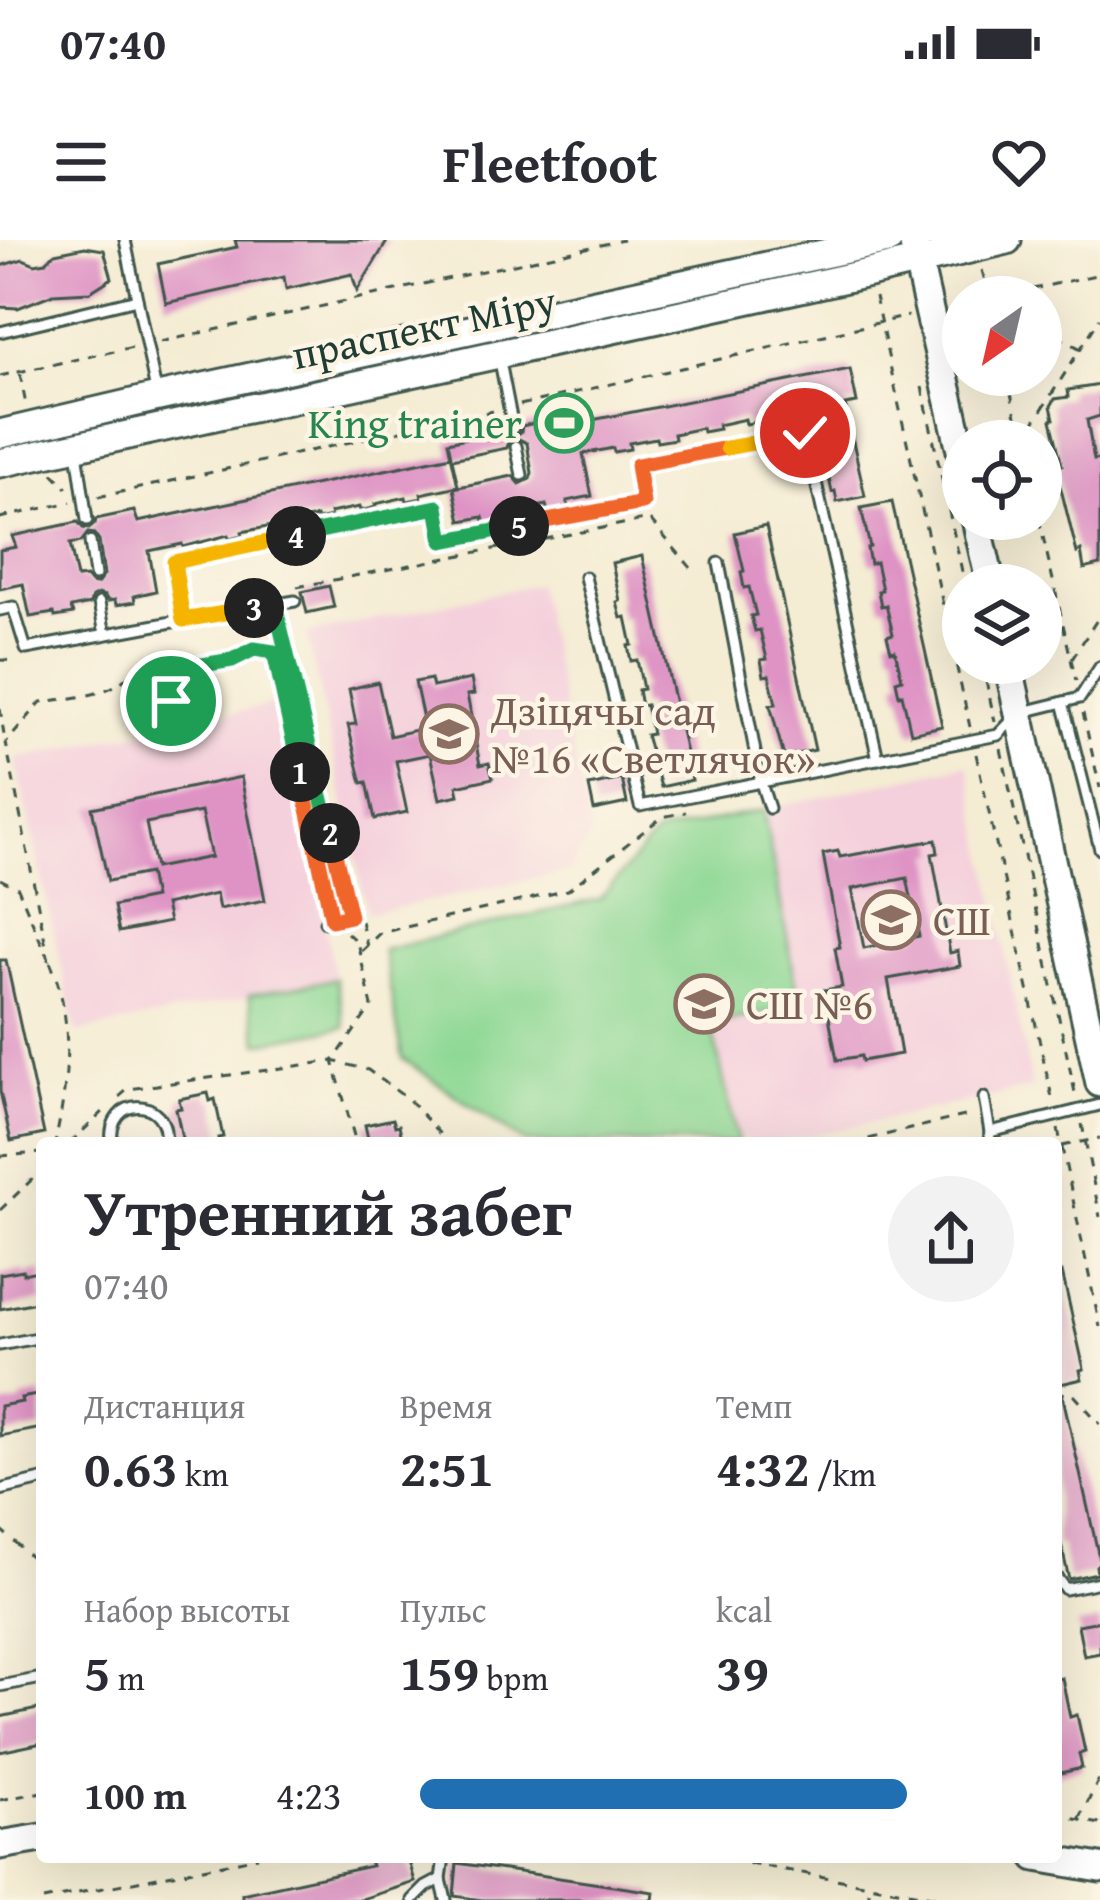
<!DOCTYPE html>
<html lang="ru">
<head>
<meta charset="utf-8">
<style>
  :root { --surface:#fff; --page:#f2f2f3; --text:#2b2b33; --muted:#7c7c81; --accent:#1f6fb2 }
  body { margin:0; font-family:"Gentium Book Plus",serif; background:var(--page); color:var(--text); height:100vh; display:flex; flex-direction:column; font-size:45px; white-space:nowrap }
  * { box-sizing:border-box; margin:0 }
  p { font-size:39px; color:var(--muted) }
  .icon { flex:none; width:66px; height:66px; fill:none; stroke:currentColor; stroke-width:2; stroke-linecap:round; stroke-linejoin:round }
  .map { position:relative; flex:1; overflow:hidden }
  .sheet { position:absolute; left:36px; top:897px; width:1026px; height:726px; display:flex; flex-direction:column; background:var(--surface); border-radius:12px; box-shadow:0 12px 48px #0002 }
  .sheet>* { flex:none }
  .needle { width:78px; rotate:214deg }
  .controls { position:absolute; left:942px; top:36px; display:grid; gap:24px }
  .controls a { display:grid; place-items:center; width:120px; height:120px; border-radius:50%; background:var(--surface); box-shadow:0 12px 48px #0002; font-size:60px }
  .pin { position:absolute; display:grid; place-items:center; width:102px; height:102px; color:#fff; margin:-51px; border:6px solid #fff; border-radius:50%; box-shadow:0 3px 12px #0007 }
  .km { position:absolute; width:60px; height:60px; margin:-30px; border-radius:50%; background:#222; color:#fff; font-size:33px; line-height:60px; text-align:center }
  .round { display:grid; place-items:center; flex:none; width:126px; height:126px; border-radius:63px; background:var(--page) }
  .head { display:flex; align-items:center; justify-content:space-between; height:204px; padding:0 48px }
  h1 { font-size:66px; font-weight:700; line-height:90px }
  .stats { display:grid; grid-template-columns:repeat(3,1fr); gap:18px; height:204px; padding:12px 48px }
  .stats div { display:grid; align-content:center }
  .stats b { font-size:51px; font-weight:700 }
  .stats small { font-size:33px; font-weight:400 }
  .stats p { font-size:33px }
  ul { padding:0 48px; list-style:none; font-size:39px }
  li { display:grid; grid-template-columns:192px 144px 1fr; align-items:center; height:90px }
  li i { height:30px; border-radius:15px; background:var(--accent) }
  .status { display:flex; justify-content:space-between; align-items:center; height:84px; padding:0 60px; background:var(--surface); direction:ltr }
  .status svg { height:33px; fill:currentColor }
  header { display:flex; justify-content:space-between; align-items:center; height:156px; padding:0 48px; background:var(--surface); font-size:54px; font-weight:700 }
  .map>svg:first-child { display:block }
  .built { fill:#f4cfdc }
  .green { fill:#8ed894; stroke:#568a64; stroke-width:3 }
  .building { fill:#de93c4; fill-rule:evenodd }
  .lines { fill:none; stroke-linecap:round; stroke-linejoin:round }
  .service-casing { stroke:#3f574c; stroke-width:15 }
  .secondary-casing { stroke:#3f574c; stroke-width:33 }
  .path { stroke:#3f574c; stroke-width:3; stroke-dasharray:9 9; stroke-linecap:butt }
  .service { stroke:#fff; stroke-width:9 }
  .secondary { stroke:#fff; stroke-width:27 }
  .split-1-casing { stroke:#fff; stroke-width:24 }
  .split-2-casing { stroke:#fff; stroke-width:24 }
  .split-3-casing { stroke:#fff; stroke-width:24 }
  .split-4-casing { stroke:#fff; stroke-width:24 }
  .split-5-casing { stroke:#fff; stroke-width:24 }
  .split-6-casing { stroke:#fff; stroke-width:24 }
  .split-7-casing { stroke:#fff; stroke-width:24 }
  .split-1 { stroke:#22a559; stroke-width:15 }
  .split-2 { stroke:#f0652b; stroke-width:15 }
  .split-3 { stroke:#22a559; stroke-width:15 }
  .split-4 { stroke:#f5b400; stroke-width:15 }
  .split-5 { stroke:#22a559; stroke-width:15 }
  .split-6 { stroke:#f0652b; stroke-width:15 }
  .split-7 { stroke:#f5b400; stroke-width:15 }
  .labels { text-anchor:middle; stroke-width:9; stroke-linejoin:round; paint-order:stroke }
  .street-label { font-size:42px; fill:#1f3d34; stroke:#fcf5e5 }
  .leisure-label { font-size:42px; fill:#27864d; stroke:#fcf5e5; text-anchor:end }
  .education-label { font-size:42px; fill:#785e54; stroke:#fcf5e5; text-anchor:start }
</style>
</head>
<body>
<div class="status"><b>07:40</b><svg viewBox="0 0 49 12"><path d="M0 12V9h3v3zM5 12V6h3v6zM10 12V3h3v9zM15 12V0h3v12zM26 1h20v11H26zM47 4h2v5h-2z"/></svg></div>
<header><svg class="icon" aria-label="menu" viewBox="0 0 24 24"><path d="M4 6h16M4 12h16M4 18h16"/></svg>Fleetfoot<svg class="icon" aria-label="heart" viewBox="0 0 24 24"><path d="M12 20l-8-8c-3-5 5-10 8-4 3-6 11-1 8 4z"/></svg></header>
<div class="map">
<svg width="1100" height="1660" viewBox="0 0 1100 1660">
  <rect width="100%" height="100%" fill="#fcf5e5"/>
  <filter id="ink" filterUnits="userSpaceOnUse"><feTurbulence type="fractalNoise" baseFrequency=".00833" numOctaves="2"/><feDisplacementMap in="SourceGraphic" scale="24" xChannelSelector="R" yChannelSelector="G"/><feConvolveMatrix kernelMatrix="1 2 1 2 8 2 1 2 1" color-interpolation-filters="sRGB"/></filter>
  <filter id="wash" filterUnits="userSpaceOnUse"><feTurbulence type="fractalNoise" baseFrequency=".004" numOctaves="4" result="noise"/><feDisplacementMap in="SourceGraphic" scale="48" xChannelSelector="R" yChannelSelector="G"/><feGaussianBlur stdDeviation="2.7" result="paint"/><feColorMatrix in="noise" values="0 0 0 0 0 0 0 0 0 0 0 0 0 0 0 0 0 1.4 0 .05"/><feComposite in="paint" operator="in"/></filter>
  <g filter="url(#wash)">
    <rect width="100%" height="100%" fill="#f4ecd3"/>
    <g class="built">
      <polygon points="537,344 591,594 569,631 368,674 307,394"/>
      <polygon points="278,463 336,739 76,793 16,519"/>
      <polygon points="968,524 1032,848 777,903 525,903 403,819 383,710 600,658 656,594"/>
    </g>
    <g class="green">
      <polygon points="763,570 800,765 711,785 738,903 525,903 403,819 383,710 600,659 656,594"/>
      <polygon points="336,739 345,787 259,803 249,755"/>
    </g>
    <g id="blocks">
      <g class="building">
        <polygon points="235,0 388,0 357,51 352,34 286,49 284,37 166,63 158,24 237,7"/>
        <polygon points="85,7 104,10 112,38 90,52 53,54 18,68 0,67 0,26 23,19 35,24 46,22 55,13"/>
        <path d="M850 129 857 163 845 165 865 256 837 262 835 251 832 252 814 167 762 177 763 181 746 184 745 179 718 185 719 189 703 192 702 188 674 194 675 199 657 202 656 198 629 203 630 209 614 212 613 208 583 214 592 256 567 261 568 267 548 271 546 265 504 274 505 280 485 284 483 277 461 281 454 248 513 236 520 244 530 239 532 233 527 203 515 197 509 200 507 208 452 219 458 246 421 254 422 258 407 261 406 257 375 264 376 267 360 271 359 267 330 273 331 277 317 280 316 277 287 283 288 286 273 290 272 286 242 292 243 296 229 299 228 295 183 307 182 304 149 311 156 351 134 356 135 362 116 365 115 360 108 361 105 356 98 354 92 357 90 364 71 368 73 374 55 377 54 373 30 377 23 344 0 349V310L16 307 12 296 78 282 83 288 89 289 95 284 96 279 134 271 138 282 451 216 448 202 504 190 509 196H516L521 192 522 186 570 175 572 184ZM88 293 94 294 99 301 104 335 97 344 91 343 86 337 77 338 70 304 81 302Z"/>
        <polygon points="1100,145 1100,176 1087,180 1094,220 1100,219 1100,325 1084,329 1081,311 1077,313 1060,245 1057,227 1062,225 1051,180 1054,179 1051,166 1055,159 1069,157 1068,150"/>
        <polygon points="892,262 942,486 911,493 902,454 899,455 896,441 902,439 895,410 891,411 887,396 893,394 886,365 881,366 878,351 882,350 876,322 870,324 867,308 870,307 861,268"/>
        <polygon points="766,286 815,510 784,517 770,465 776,464 769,435 764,436 761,420 767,419 760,390 755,391 751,376 756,375 749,347 744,348 741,332 744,331 735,293"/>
        <polygon points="642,316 692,540 661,547 646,495 652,494 646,465 641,466 638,450 643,449 637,420 631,421 628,406 632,405 626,377 621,378 617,362 620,361 612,323"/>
        <polygon points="329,346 334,367 307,373 302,352"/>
        <polygon points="431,439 433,447 471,439 474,454 467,455 472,479 449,484 454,509 476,504 480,525 489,523 493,538 457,546 459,555 440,559 430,514 396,521 407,572 375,579 367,542 362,543 348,485 356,484 349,449 378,442 390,496 425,488 415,442"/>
        <path d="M241 537 265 660 219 669 216 654 165 665 169 682 119 692 114 666 154 658 149 633 108 641 92 568ZM201 572 211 617 155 628 146 583Z"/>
        <polygon points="622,539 627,563 594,570 589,546"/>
        <path d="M936 600 938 613 932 614 950 713 958 711 960 726 888 739 901 814 862 821 861 816 837 820 824 750 842 747 835 708 840 707 823 614 838 611 840 617ZM907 638 919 696 864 708 852 649Z"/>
        <polygon points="0,720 6,720 44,894 11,901 0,851"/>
        <polygon points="208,853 210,861 215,859 223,897 218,898 219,903 183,903 176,869 181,868 179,859"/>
        <polygon points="393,879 395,886 399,885 403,903 369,903 365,885"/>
        <polygon points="23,1030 23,1034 42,1030 42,1061 0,1069 0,1034"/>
        <polygon points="1062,1032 1084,1129 1080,1130 1082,1139 1056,1145 1056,1033"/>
        <polygon points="1056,1153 1062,1153 1100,1322 1096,1326 1097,1333 1069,1339 1061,1304 1056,1305"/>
        <polygon points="42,1154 42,1188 0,1196 0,1166 22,1162 21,1158"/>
        <polygon points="1100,1381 1100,1413 1084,1416 1078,1385"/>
        <polygon points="1062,1438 1070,1477 1077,1475 1085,1512 1079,1514 1082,1528 1056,1534 1056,1439"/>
        <polygon points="42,1468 42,1503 0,1512 0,1477"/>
        <polygon points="368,1617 408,1617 415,1642 359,1660 242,1660 242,1654 371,1626"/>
        <polygon points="457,1623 654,1652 653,1660 482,1660 454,1656"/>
      </g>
    </g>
  </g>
  <g filter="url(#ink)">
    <use href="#blocks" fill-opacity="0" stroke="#3f574c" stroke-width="3"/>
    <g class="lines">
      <defs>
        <g id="service">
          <polyline points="125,0 156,151"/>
          <polyline points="0,92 137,59"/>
          <polyline points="499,116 513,188"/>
          <polyline points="516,206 522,235"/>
          <polyline points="77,211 87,280"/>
          <polyline points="90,302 95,335"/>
          <polyline points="719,323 761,543 769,568"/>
          <polyline points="585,337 640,566 998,495 1019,473 1080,458 1100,427"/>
          <polyline points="99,363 105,394"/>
          <polyline points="275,365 350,676 325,682"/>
          <polyline points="0,370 13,367 26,409 183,380 174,322 437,267 443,301 642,263 637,225 805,193 878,519"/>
          <polyline points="183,380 295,361"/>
          <polyline points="1063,462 1100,609"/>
          <polyline points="984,858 990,892"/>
          <path d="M112 903C106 854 171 855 165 903"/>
          <polyline points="989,903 990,892 1100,865"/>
          <polyline points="0,1105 42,1097"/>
          <polyline points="0,1250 42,1240"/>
          <polyline points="1056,1337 1065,1349 1100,1342"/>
          <polyline points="0,1446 42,1438"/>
          <polyline points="441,1639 446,1660"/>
          <polyline points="413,1660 426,1647 441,1639 444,1617"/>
        </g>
        <g id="secondary">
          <polyline points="913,0 963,219"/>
          <polyline points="0,194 158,157 888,0"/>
          <polyline points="0,223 869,33 1007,0"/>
          <polyline points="976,279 991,345"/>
          <polyline points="1008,423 1100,843"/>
          <polyline points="0,1605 42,1598"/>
          <polyline points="1036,1617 1100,1628"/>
        </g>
      </defs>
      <use href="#service" class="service-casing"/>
      <use href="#secondary" class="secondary-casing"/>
      <g class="path">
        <polyline points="982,30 989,57"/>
        <polyline points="875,57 970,487"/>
        <polyline points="997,57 1100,34"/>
        <polyline points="1041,87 1081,109"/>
        <polyline points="160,102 623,0"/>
        <polyline points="20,134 26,165"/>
        <polyline points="1007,135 1021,199"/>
        <polyline points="0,136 133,107"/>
        <polyline points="922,147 965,345"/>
        <polyline points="520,165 908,76"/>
        <polyline points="1022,201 1100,78"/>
        <polyline points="53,233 67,248"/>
        <polyline points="98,257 493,171"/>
        <polyline points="0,278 71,262"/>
        <polyline points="1039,279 1076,441"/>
        <polyline points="297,347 649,279 692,329"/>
        <polyline points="1072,419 1100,375"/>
        <polyline points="0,420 16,421"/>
        <polyline points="982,423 995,482"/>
        <path d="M126 439 143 462 154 467C174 460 180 452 179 431"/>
        <polyline points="0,468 5,502"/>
        <polyline points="1083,473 1100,548"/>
        <polyline points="1001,509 1076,857"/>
        <polyline points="976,514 1053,862"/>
        <polyline points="298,523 329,666"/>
        <polyline points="0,639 18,648 46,714"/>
        <polyline points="361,681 367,706"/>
        <polyline points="347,693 357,702 372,766 333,821 368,830 409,860 448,903"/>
        <polyline points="361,711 380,693 568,650 662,577 686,572"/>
        <path d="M49 721 6 503 41 462C68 458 103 457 125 439 136 430 143 422 155 414L179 429 232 420 254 409 270 411"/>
        <path d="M50 722C75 779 68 844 55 903"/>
        <polyline points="119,857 128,849 333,821 356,903"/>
        <polyline points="1082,884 1100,977"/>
        <polyline points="1058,889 1100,1087"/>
        <polyline points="70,903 103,872"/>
        <polyline points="851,903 973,874"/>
        <polyline points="1062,906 1100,898"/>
        <polyline points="0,916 42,913"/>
        <polyline points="0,970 42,930"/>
        <polyline points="1056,1152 1075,1156 1100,1184"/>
        <polyline points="0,1289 42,1327"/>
        <polyline points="0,1560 42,1552"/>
        <polyline points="1056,1575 1100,1584"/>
        <polyline points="1079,1580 1100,1537"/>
        <polyline points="713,1617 953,1660"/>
        <polyline points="43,1660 258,1617"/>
        <polyline points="868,1660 870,1645"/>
      </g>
      <use href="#service" class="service"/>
      <use href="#secondary" class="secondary"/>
    </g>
  </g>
  <g class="lines" filter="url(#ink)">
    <defs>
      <polyline id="split-1" points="171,461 180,447 179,429 232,420 254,409 274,412 300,532"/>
      <polyline id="split-2" points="300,532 332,680 350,676 330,593"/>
      <polyline id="split-3" points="254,368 275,365 330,593"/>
      <polyline id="split-4" points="254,368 183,380 174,322 296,296"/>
      <polyline id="split-5" points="296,296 437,267 443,301 519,286"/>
      <polyline id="split-6" points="519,286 643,263 637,225 727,208"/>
      <polyline id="split-7" points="727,208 805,193"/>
    </defs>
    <use href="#split-1" class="split-1-casing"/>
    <use href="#split-2" class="split-2-casing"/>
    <use href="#split-3" class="split-3-casing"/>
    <use href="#split-4" class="split-4-casing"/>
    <use href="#split-5" class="split-5-casing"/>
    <use href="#split-6" class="split-6-casing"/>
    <use href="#split-7" class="split-7-casing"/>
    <use href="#split-1" class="split-1"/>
    <use href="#split-2" class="split-2"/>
    <use href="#split-3" class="split-3"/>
    <use href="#split-4" class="split-4"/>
    <use href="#split-5" class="split-5"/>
    <use href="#split-6" class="split-6"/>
    <use href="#split-7" class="split-7"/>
  </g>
  <defs>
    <symbol id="stadium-ring" viewBox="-11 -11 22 22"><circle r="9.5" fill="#fcf5e5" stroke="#2e9e5b" stroke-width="1.5"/><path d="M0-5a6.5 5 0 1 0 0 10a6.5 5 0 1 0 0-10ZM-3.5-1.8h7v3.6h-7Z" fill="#2e9e5b"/></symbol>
    <symbol id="school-ring" viewBox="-11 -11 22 22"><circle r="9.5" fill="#fcf5e5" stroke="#8d6e63" stroke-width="1.5"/><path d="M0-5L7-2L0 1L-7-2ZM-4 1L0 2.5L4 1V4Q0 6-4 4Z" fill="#8d6e63"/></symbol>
  </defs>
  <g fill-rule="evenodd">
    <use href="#stadium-ring" x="531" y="150" width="66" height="66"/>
    <use href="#school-ring" x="416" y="461" width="66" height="66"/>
    <use href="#school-ring" x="858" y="647" width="66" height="66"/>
    <use href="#school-ring" x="671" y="731" width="66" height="66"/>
  </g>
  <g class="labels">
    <g class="street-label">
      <text transform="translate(424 87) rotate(-12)" y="15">праспект Міру</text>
    </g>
    <g class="leisure-label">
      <text x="522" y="198">King trainer</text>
    </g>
    <g class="education-label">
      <text x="491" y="485">Дзіцячы сад<tspan x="491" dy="48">№16 «Светлячок»</tspan></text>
      <text x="933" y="695">СШ</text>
      <text x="746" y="779">СШ №6</text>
    </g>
  </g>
</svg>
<div class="controls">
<a><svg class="needle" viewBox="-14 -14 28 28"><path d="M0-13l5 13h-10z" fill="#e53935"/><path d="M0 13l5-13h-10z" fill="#7c7c81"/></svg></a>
<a><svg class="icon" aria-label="locate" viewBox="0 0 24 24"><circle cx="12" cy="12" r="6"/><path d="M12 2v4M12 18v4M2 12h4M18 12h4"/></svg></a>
<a><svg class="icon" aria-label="layers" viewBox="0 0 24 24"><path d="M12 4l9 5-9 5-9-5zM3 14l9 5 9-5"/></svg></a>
</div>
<div class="pin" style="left:171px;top:461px;background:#1e9e55"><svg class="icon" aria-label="arrive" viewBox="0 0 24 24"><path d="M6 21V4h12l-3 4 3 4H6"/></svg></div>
<div class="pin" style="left:805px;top:193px;background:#d93025"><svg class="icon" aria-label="check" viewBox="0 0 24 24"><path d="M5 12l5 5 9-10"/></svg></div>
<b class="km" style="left:300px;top:532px">1</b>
<b class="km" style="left:330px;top:593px">2</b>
<b class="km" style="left:254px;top:368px">3</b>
<b class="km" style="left:296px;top:296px">4</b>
<b class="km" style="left:519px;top:286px">5</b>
<section class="sheet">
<div class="head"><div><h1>Утренний забег</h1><p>07:40</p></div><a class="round"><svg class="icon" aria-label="share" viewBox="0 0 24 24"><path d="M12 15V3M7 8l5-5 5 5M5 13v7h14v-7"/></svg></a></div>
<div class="stats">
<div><p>Дистанция</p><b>0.63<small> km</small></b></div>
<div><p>Время</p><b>2:51</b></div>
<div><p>Темп</p><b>4:32<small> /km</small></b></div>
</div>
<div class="stats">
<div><p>Набор высоты</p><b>5<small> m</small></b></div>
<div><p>Пульс</p><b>159<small> bpm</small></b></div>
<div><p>kcal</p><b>39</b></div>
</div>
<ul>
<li><b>100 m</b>4:23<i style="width:82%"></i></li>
</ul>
</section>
</div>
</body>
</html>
